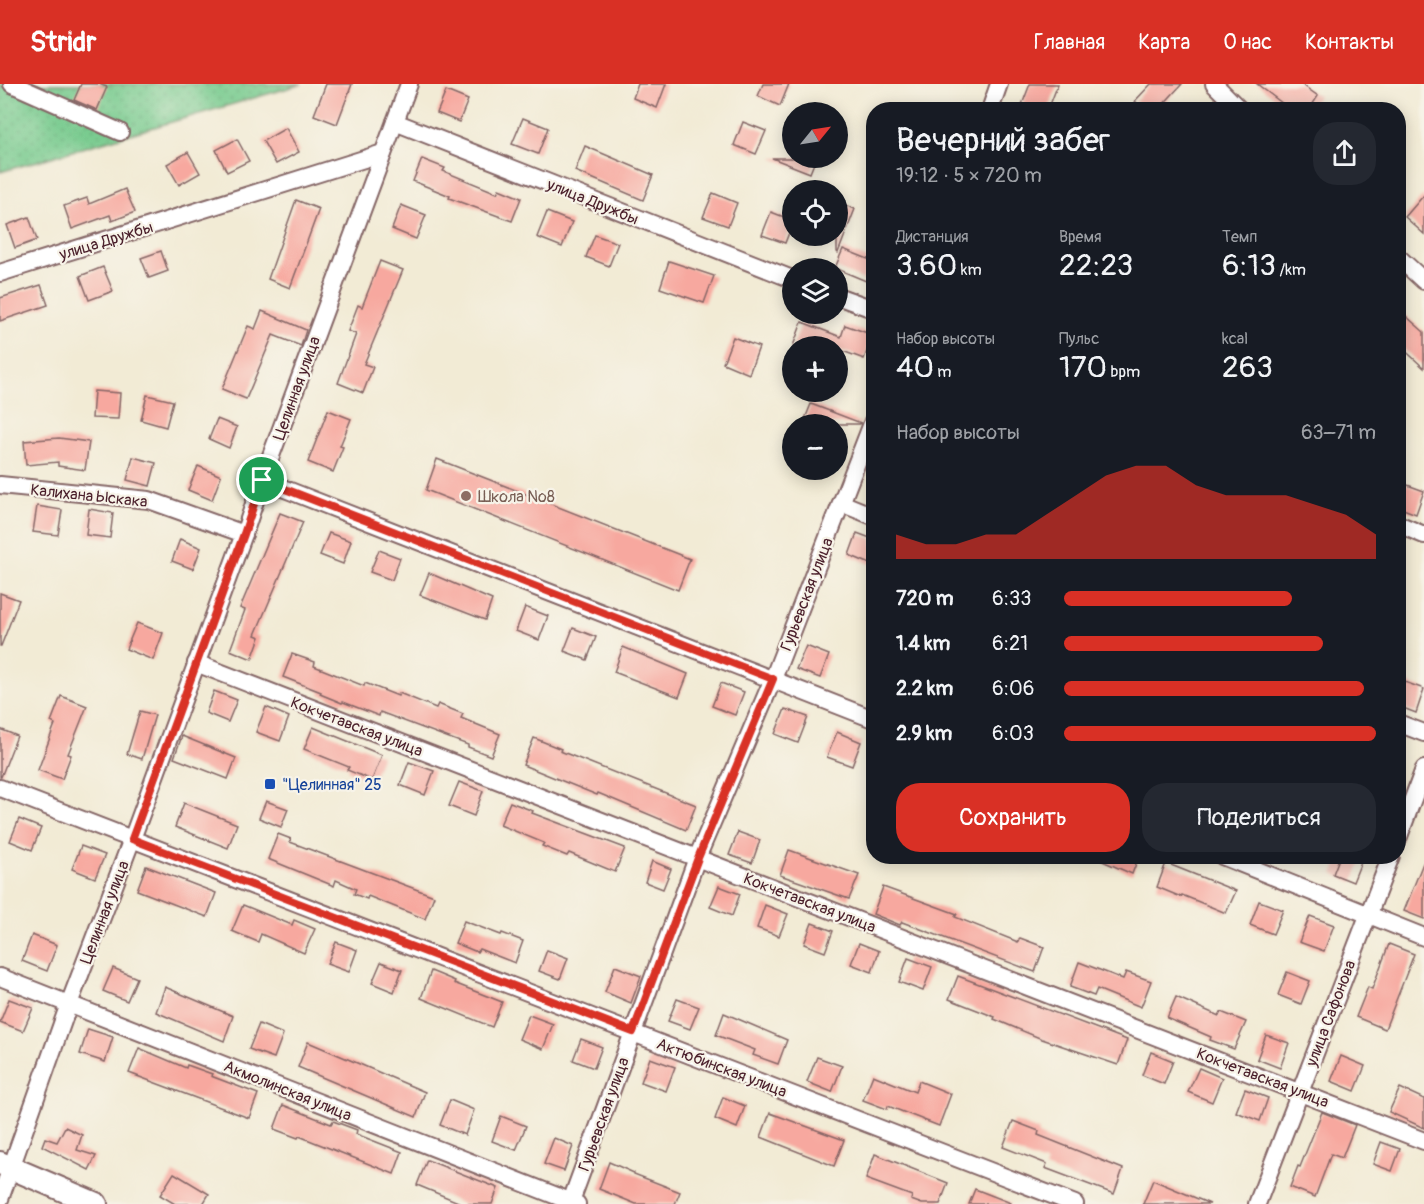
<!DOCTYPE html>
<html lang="ru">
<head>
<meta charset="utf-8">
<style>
  :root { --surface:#171b24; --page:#242831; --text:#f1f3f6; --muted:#9ea1a6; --accent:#d93025 }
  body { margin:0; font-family:Pangolin,sans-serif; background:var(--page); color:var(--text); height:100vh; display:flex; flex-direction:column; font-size:22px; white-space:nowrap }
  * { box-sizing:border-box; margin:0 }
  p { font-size:20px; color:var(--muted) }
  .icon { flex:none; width:33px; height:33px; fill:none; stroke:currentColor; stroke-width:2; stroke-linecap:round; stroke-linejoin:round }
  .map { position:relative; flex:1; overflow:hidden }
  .sheet { position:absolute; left:866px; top:18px; width:540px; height:762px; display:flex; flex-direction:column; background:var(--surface); border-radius:24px; box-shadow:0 3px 15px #0003 }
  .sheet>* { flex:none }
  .needle { width:39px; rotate:60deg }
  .tools { position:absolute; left:782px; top:18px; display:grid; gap:12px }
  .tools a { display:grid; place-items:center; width:66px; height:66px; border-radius:50%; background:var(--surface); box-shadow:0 3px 15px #0003; font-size:30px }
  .pin { position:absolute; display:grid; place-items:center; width:51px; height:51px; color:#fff; margin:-26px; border:3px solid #fff; border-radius:50%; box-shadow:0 2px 6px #0007 }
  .round { display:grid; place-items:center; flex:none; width:63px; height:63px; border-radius:24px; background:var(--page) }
  .summary { display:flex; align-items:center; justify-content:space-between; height:102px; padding:0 30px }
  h1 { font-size:33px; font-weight:600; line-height:45px }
  .stats { display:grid; grid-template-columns:repeat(3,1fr); gap:9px; height:102px; padding:6px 30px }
  .stats div { display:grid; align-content:center }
  .stats b { font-size:30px; font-weight:600 }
  .stats small { font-size:16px; font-weight:400 }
  .stats p { font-size:16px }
  .chart { height:168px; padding:12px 30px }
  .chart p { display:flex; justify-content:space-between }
  .chart svg { width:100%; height:108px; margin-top:6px; fill:var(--accent); opacity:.7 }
  .primary-button { display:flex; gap:12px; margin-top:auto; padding:12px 30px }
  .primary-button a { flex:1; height:69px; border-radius:24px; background:var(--accent); color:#fff; font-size:24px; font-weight:600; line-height:69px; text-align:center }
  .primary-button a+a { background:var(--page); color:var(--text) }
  ul { padding:0 30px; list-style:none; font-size:20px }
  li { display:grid; grid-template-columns:96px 72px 1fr; align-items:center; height:45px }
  li i { height:15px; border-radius:8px; background:var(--accent) }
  header { display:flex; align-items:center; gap:36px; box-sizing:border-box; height:84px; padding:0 30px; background:var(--accent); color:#fff }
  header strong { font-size:28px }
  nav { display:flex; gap:33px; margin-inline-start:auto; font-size:21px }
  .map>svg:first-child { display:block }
  .garden { fill:url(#garden-dots); stroke:#60745c; stroke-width:1.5 }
  .building { fill:#f7a89f }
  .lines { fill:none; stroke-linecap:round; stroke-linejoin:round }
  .street-casing { stroke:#856666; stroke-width:20 }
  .secondary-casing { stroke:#856666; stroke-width:26 }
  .street { stroke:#fff; stroke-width:16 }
  .secondary { stroke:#fff; stroke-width:22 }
  .route-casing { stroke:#fff; stroke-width:12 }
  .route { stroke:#d93025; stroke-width:8 }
  .education-dot { fill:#8d6e63; stroke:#f7f3e8; stroke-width:2 }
  .transit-dot { fill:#1a4fb4; stroke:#f7f3e8; stroke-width:2 }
  .labels { text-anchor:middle; stroke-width:4.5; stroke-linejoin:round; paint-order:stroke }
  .street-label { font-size:16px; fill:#4a1f2b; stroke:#f7f3e8 }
  .education-label { font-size:16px; fill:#785e54; stroke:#f7f3e8; text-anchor:start }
  .transit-label { font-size:16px; fill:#164399; stroke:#f7f3e8; text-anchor:start }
</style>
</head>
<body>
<header>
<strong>Stridr</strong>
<nav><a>Главная</a><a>Карта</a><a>О нас</a><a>Контакты</a></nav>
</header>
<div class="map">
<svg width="1424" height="1120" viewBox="0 0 1424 1120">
  <defs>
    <pattern id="garden-dots" width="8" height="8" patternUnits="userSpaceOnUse" patternTransform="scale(1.5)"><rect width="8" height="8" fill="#76ca8d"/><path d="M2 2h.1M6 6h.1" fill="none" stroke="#68ad7a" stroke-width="1.8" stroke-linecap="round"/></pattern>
  </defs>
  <rect width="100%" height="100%" fill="#f7f3e8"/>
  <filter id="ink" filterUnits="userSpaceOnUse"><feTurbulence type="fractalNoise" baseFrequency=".0167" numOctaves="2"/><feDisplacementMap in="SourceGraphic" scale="12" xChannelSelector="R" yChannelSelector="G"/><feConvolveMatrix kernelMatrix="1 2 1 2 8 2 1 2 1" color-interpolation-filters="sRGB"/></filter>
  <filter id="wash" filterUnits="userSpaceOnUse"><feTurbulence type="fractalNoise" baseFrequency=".008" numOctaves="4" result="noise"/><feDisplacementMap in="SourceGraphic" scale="24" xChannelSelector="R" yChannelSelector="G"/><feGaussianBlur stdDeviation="1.35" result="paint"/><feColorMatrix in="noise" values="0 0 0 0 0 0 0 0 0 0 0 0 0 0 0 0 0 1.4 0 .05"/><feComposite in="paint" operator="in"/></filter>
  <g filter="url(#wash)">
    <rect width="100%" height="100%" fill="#f2ebd5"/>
    <polygon class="garden" points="0,0 302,0 0,88"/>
    <g id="blocks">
      <g class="building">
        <polygon points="81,0 99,0 107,3 97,26 74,16"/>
        <polygon points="326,0 352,0 337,40 314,31"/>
        <polygon points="638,0 666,0 657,24 633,14"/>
        <polygon points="763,0 789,0 780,22 758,12"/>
        <polygon points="1030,0 1058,0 1048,26 1020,26"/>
        <polygon points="1151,0 1182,0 1158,26 1144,26 1135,17"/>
        <polygon points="1257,0 1301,0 1318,12 1309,26 1291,26"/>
        <polygon points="446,7 468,16 459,38 437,29"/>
        <polygon points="523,34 548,44 538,70 512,60"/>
        <polygon points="743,38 766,47 756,70 734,61"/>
        <polygon points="286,44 299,68 276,80 263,57"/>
        <polygon points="237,55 249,77 227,88 216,66"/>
        <polygon points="585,62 653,91 643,116 575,87"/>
        <polygon points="188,68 200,89 179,101 167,80"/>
        <polygon points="772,74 816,74 810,89"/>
        <polygon points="422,75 445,84 443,87 497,109 499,105 521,114 512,137 449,114 450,112 413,97"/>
        <polygon points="125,105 135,128 112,137 110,131 72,145 64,122 87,114 89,120"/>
        <polygon points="713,109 737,119 728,142 703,133"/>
        <polygon points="1424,111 1424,150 1405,133"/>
        <polygon points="296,116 319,125 290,204 268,195"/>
        <polygon points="837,118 855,125 838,169 837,168"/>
        <polygon points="401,121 426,131 416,155 392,145"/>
        <polygon points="547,128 572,138 562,163 537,153"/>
        <polygon points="771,128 792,136 792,141 785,159 762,151"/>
        <polygon points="29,133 37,156 15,164 7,141"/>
        <polygon points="595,151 618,159 609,182 586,173"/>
        <polygon points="843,165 873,177 866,197 835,184"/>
        <polygon points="161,167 168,187 149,194 141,174"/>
        <polygon points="380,177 403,186 364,280 373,283 363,309 338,299 356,250 348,247 358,221 362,223"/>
        <polygon points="669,177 714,192 704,219 660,204"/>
        <polygon points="103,183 113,207 89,216 80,192"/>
        <polygon points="41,201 48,221 0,237 0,214"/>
        <polygon points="1398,225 1424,248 1424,284 1398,260"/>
        <polygon points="262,227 306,246 301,262 273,251 246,315 222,305 248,242 255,245"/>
        <polygon points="802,238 841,253 845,241 873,251 864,275 837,265 837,262 793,262"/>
        <polygon points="733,253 759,263 749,290 723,279"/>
        <polygon points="94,307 120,309 118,335 92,334"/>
        <polygon points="147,311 173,317 166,343 141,336"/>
        <polygon points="811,320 861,339 860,340 803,340"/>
        <polygon points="328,326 351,335 340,362 343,363 333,388 308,378"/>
        <polygon points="217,335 237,343 229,364 209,355"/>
        <polygon points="59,354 89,358 85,386 58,382 58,378 26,381 24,357"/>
        <polygon points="133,373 156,379 150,402 127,396"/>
        <polygon points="437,375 690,475 678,506 426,406"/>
        <polygon points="198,382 221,392 212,416 188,406"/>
        <polygon points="1402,399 1424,407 1416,430 1398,423 1398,409"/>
        <polygon points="37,422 62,426 58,451 33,448"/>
        <polygon points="89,425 113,429 110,454 86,451"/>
        <polygon points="280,429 303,438 255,551 260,553 252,575 230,566 245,526 240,524"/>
        <polygon points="329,449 351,457 343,480 320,471"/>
        <polygon points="857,449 873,455 873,481 849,471"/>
        <polygon points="180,455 201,464 193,485 172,477"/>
        <polygon points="379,466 400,474 392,496 370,488"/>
        <polygon points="429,489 492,516 485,536 420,511"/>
        <polygon points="0,509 19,516 1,562 0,562"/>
        <polygon points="525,523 548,532 539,556 516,547"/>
        <polygon points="137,539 163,549 153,576 126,565"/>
        <polygon points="573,544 596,553 587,576 564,567"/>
        <polygon points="806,562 829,571 820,594 796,585"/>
        <polygon points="623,563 688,590 679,613 614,588"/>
        <polygon points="292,570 315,578 314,582 364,602 365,599 398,612 399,609 436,624 438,620 463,630 461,634 500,650 491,672 468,663 468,661 380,628 379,632 343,618 342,619 320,610 321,608 283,593"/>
        <polygon points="1402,597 1424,605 1416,629 1398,622 1398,608"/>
        <polygon points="721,599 744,608 735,631 712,622"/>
        <polygon points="214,607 237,616 228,638 206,629"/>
        <polygon points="61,612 87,622 68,670 71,671 62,695 38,686 55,640 51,638"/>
        <polygon points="266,623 289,633 280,657 256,648"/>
        <polygon points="785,625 808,633 798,659 775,650"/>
        <polygon points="140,627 155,631 142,675 127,670"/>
        <polygon points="313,643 382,671 372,696 347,686 349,683 304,665"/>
        <polygon points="0,645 17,652 1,693 0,693"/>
        <polygon points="837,648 861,658 852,682 827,673"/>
        <polygon points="182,652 236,674 228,695 174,674"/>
        <polygon points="534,654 561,665 560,667 696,721 686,746 598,709 597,711 523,681"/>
        <polygon points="409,678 434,687 425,711 400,701"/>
        <polygon points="459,698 483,707 474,732 449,722"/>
        <polygon points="266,717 288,725 281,743 259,734"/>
        <polygon points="510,718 533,727 532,729 625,764 615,788 569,769 567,772 542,762 544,759 500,741"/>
        <polygon points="184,719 237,740 228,764 175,743"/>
        <polygon points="19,735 41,744 32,766 10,757"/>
        <polygon points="738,748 760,756 752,779 729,771"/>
        <polygon points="278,750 291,755 290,758 434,812 425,835 368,812 367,815 354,810 356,805 336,796 334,802 268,775"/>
        <polygon points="81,762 105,771 95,794 72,785"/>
        <polygon points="789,766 859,791 849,815 780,791"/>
        <polygon points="1091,772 1139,772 1132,790"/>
        <polygon points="1340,772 1347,772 1361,778 1353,798 1333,790"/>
        <polygon points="652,777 671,785 663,805 645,798"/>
        <polygon points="1166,779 1236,807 1226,829 1182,811 1181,813 1157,803"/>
        <polygon points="1423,779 1424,779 1424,835 1404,827"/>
        <polygon points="146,782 216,809 207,833 137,806"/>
        <polygon points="719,802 740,810 732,832 710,823"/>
        <polygon points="883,803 957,830 955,833 1018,858 1020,854 1044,863 1035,888 902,838 900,841 873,830"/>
        <polygon points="1259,817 1283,826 1273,850 1250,841"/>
        <polygon points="243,821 292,841 294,836 315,845 304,869 261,850 258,858 232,847"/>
        <polygon points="765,821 788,830 779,852 757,844"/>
        <polygon points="1310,832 1334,841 1324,867 1299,858"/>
        <polygon points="464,837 501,851 502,849 523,857 515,879 479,865 477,868 455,859"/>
        <polygon points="812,839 833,847 825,868 804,860"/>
        <polygon points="32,851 57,861 47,887 22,877"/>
        <polygon points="336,858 357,866 349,888 327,880"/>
        <polygon points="859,859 879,867 872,888 851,880"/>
        <polygon points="1389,860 1414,870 1385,945 1356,933 1368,903 1372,905"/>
        <polygon points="547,866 568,874 560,895 539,887"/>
        <polygon points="908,874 932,883 923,907 899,898"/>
        <polygon points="381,878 402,886 394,908 372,899"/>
        <polygon points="1079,878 1123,895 1126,888 1151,897 1141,923 1097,905 1094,912 1070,903"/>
        <polygon points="615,882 641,892 631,919 605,908"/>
        <polygon points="113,884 137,894 127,917 103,907"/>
        <polygon points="431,887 455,897 454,899 502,918 492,943 421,914"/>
        <polygon points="1287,888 1310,897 1301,920 1278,911"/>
        <polygon points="958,892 1127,956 1118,981 1042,955 994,935 995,933 949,915"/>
        <polygon points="165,903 233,932 224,957 156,928"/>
        <polygon points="1176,913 1219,932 1221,928 1246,938 1234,965 1210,956 1211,953 1167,934"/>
        <polygon points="9,915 33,924 23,947 0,938"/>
        <polygon points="677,915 699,923 690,945 668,937"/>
        <polygon points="724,929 787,956 778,980 753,971 755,966 716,951"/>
        <polygon points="529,931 553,940 543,965 519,955"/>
        <polygon points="259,940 283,950 274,974 249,965"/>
        <polygon points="88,945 113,953 105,978 80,970"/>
        <polygon points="1266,951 1289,959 1280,984 1257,975"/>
        <polygon points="581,955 602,963 594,984 573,976"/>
        <polygon points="308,958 425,1008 416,1033 298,983"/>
        <polygon points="139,964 186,984 187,981 212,990 211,992 258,1010 249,1034 129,989"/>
        <polygon points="1151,968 1173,977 1164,1000 1142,991"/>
        <polygon points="1341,972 1365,982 1355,1007 1331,997"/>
        <polygon points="817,973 842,982 832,1008 807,998"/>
        <polygon points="650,974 675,983 666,1007 641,998"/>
        <polygon points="1199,984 1222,994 1212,1018 1188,1008"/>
        <polygon points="873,991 915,1008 919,997 951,1010 939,1042 888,1022 887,1025 863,1016"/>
        <polygon points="1400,1004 1424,1015 1424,1044 1389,1028"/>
        <polygon points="1245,1005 1268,1014 1260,1037 1236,1028"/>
        <polygon points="723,1013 745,1022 737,1044 715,1035"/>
        <polygon points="450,1016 474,1026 465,1051 440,1041"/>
        <polygon points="283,1021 331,1040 333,1037 357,1046 356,1050 402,1068 394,1090 299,1052 298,1054 274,1045"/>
        <polygon points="1322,1028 1355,1041 1342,1074 1331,1070 1315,1113 1290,1103 1298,1082 1300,1083"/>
        <polygon points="770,1029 844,1056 834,1082 761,1053"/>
        <polygon points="501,1032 526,1042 516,1066 492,1057"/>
        <polygon points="1013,1037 1039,1047 1038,1051 1123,1085 1114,1110 1045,1084 1047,1080 1003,1063"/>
        <polygon points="65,1043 82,1051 77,1066 96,1072 89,1086 42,1062 45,1054 57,1058"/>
        <polygon points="554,1054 573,1062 564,1087 544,1080"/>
        <polygon points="1381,1058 1400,1065 1392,1087 1373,1080"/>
        <polygon points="875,1070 948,1099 940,1120 922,1120 911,1116 912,1112 866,1095"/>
        <polygon points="427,1076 498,1104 492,1120 463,1120 417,1101"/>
        <polygon points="609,1078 634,1089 634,1090 680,1108 675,1120 636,1120 599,1105"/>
        <polygon points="174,1089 209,1110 203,1120 175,1120 160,1111"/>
        <polygon points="1153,1096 1210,1120 1143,1120"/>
        <polygon points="975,1105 1011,1119 1011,1120 969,1120"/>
      </g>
    </g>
  </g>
  <g filter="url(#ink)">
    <use href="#blocks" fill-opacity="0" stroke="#856666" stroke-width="1.5"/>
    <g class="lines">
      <defs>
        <g id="street">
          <polyline points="12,0 120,48"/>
          <polyline points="1214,0 1240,26"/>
          <polyline points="990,26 999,0"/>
          <polyline points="395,38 792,195"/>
          <polyline points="1398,173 1424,197"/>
          <polyline points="0,189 383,69"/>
          <polyline points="837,212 873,225"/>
          <polyline points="262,396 873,635"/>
          <polyline points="0,401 149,416 244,450"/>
          <polyline points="841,419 873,432"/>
          <polyline points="1398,440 1424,451"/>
          <polyline points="196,579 1424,1057"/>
          <polyline points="1398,639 1424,649"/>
          <polyline points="0,704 1075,1120"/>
          <polyline points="1398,755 1424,685"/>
          <polyline points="1222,772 1424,853"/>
          <polyline points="0,893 577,1120"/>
          <polyline points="0,1115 69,920 132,755 244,450 262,396 409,0"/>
          <polyline points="570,1120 697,774 773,595 873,337"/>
          <polyline points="1257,1120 1391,772"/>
        </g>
        <polyline id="secondary" points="0,1079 96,1120"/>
      </defs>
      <use href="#street" class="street-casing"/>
      <use href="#secondary" class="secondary-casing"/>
      <use href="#street" class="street"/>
      <use href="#secondary" class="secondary"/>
    </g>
  </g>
  <g class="lines" filter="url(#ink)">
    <defs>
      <polygon id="route" points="262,396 773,595 698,774 633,948 132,755 244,450"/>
    </defs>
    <use href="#route" class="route-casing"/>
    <use href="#route" class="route"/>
  </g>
  <circle class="education-dot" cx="466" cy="412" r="6"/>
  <rect class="transit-dot" x="264" y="694" width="12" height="12" rx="3"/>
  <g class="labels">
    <g class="street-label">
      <text transform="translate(593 117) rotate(22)" y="6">улица Дружбы</text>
      <text transform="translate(106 156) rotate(-17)" y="6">улица Дружбы</text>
      <text transform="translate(296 304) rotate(-70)" y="6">Целинная улица</text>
      <text transform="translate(89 411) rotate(6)" y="6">Калихана Ыскака</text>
      <text transform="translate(806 510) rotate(-69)" y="6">Гурьевская улица</text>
      <text transform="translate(357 642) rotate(21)" y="6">Кокчетавская улица</text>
      <text transform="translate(810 818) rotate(21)" y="6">Кокчетавская улица</text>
      <text transform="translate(104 828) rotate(-69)" y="6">Целинная улица</text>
      <text transform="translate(1330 929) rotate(-69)" y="6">улица Сафонова</text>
      <text transform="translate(722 983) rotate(21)" y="6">Актюбинская улица</text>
      <text transform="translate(1263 993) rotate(21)" y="6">Кокчетавская улица</text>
      <text transform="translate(288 1006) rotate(22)" y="6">Акмолинская улица</text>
      <text transform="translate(603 1030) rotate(-70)" y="6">Гурьевская улица</text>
    </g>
    <g class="education-label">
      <text x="478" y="418">Школа №8</text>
    </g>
    <g class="transit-label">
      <text x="282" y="706">"Целинная" 25</text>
    </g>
  </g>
</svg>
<div class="tools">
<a><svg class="needle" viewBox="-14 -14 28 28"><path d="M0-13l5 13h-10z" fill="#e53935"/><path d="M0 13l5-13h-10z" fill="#9ea1a6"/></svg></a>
<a><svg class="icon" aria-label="locate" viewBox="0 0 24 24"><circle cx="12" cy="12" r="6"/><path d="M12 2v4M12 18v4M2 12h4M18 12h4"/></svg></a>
<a><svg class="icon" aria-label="layers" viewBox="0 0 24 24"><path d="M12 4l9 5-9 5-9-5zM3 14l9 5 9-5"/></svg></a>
<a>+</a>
<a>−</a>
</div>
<div class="pin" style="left:262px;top:396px;background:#1e9e55"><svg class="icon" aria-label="arrive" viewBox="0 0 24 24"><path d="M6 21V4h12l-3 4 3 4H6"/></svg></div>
<section class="sheet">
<div class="summary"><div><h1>Вечерний забег</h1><p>19:12 · 5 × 720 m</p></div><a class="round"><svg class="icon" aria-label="share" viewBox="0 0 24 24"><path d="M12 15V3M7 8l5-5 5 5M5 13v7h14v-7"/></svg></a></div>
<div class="stats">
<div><p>Дистанция</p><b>3.60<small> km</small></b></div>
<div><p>Время</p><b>22:23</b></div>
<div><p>Темп</p><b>6:13<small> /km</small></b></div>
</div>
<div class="stats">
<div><p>Набор высоты</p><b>40<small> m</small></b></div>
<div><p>Пульс</p><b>170<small> bpm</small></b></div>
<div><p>kcal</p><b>263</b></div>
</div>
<div class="chart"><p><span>Набор высоты</span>63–71 m</p>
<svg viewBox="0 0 160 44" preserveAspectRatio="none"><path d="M0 44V34L10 38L20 38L30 34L40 34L50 26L60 18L70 10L80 6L90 6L100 14L110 18L120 18L130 18L140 22L150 26L160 34V44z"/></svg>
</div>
<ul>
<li><b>720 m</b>6:33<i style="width:73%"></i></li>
<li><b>1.4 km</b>6:21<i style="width:83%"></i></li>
<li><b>2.2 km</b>6:06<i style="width:96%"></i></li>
<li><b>2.9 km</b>6:03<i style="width:100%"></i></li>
</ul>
<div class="primary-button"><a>Сохранить</a><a>Поделиться</a></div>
</section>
</div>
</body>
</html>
